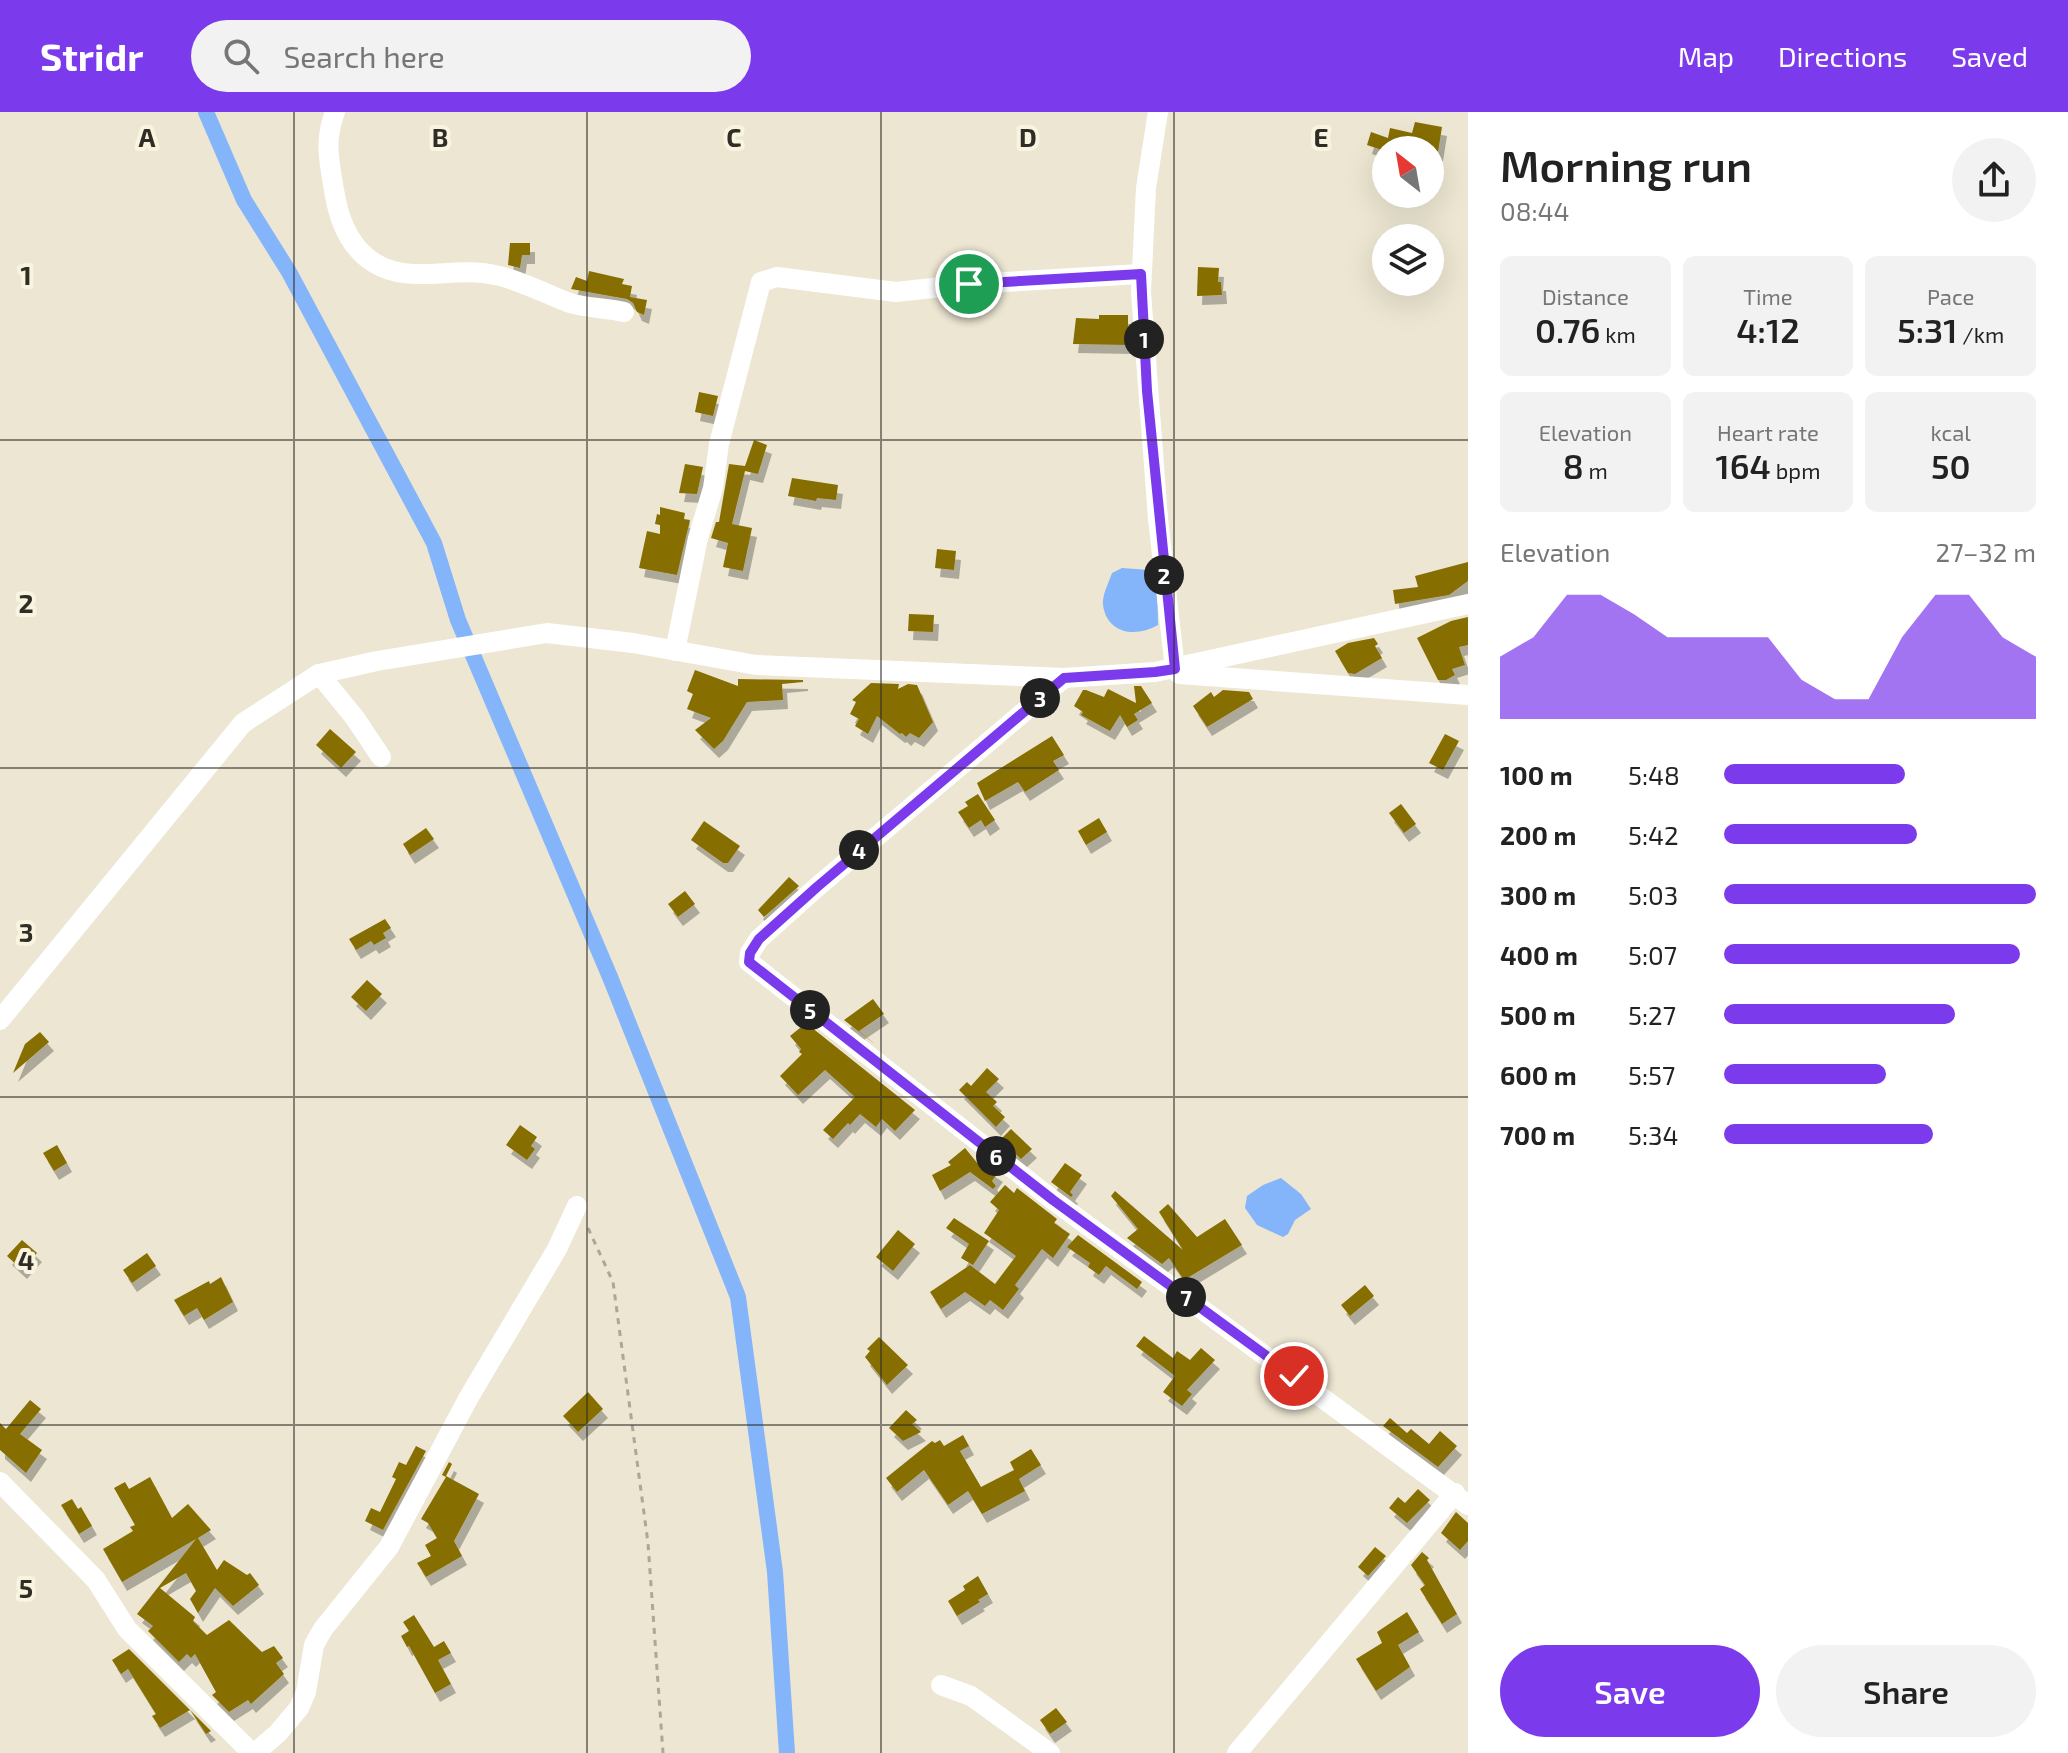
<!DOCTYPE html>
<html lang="en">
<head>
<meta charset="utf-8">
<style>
  :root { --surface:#fff; --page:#f2f2f2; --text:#222; --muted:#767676; --accent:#7c3aed }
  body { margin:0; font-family:"Exo 2",sans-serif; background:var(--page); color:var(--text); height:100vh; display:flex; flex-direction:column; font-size:30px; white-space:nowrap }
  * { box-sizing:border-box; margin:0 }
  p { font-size:26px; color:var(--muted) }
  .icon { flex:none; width:44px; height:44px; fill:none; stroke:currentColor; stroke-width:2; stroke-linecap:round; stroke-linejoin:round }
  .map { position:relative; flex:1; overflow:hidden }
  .drawer { display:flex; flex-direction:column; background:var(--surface); width:600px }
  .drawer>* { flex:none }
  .needle { width:52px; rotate:329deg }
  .fabs { position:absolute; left:1372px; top:24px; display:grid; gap:16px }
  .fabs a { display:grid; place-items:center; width:72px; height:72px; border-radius:50%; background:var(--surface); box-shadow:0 8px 32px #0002; font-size:40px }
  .pin { position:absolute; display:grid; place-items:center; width:68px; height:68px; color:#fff; margin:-34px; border:4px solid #fff; border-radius:50%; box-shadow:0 2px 8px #0007 }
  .km { position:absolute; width:40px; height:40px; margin:-20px; border-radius:50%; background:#222; color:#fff; font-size:22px; line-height:40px; text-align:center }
  .round { display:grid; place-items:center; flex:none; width:84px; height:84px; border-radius:42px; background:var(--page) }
  .head { display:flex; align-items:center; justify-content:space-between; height:136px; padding:0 32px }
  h1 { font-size:44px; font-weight:600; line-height:60px }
  .metrics { display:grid; grid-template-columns:repeat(3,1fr); gap:12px; height:136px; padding:8px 32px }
  .metrics div { display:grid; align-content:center; border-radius:12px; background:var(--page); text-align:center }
  .metrics b { font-size:34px; font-weight:600 }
  .metrics small { font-size:22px; font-weight:400 }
  .metrics p { font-size:22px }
  .chart { height:224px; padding:16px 32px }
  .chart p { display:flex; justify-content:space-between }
  .chart svg { width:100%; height:144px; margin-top:8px; fill:var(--accent); opacity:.7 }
  .action { display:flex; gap:16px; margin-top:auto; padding:16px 32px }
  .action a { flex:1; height:92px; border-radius:48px; background:var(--accent); color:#fff; font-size:32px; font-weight:600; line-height:92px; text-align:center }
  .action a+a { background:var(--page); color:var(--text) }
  ul { padding:0 32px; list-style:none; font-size:26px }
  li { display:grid; grid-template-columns:128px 96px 1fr; align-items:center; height:60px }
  li i { height:20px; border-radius:10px; background:var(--accent) }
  header { display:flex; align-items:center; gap:48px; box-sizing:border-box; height:112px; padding:0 40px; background:var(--accent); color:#fff }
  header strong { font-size:38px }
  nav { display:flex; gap:44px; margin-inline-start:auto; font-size:28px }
  .search { width:560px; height:72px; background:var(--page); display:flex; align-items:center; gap:20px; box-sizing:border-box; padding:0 28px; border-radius:44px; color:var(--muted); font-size:30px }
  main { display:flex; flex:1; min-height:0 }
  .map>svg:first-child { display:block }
  .water { fill:#84b4f9 }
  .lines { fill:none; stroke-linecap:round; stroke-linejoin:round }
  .canal { stroke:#84b4f9; stroke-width:16 }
  .building { fill:#866e01; filter:url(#shadow) }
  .path { stroke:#aca798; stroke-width:3; stroke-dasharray:6 6; stroke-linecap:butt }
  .street { stroke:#fff; stroke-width:20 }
  .route-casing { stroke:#fff; stroke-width:16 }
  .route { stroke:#7c3aed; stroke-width:10 }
  .grid { fill:none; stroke:#302d26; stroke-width:2; stroke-opacity:0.55 }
  .grid-label { font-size:26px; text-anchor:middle; font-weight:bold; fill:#302d26; stroke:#f9f4df; stroke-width:8; stroke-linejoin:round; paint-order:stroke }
</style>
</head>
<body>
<header>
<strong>Stridr</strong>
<div class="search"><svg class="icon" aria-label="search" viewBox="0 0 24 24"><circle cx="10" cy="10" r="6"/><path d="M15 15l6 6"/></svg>Search here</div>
<nav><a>Map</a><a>Directions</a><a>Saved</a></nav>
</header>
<main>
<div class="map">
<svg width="1468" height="1641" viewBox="0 0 1468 1641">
  <defs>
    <filter id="shadow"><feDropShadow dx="5" dy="9" stdDeviation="0" flood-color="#0004"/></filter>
  </defs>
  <rect width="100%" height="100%" fill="#ece6d2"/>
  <g class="water">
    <path d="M1122 456 1149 458 1157 465 1158 513C1136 526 1107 522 1103 493 1102 483 1109 470 1112 461Z"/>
    <polygon points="1281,1066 1301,1082 1311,1097 1295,1108 1288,1122 1283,1125 1257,1113 1245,1096 1247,1084 1263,1073"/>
  </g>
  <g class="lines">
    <polyline class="canal" points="206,0 244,88 289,160 434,431 458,508 610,865 738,1185 775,1460 787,1641"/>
  </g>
  <g class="building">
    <polygon points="1415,10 1442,15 1438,40 1412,34 1417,36 1416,38 1382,38 1367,33 1371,20 1388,26 1390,16 1412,21"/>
    <polygon points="510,131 530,131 530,143 522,143 520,156 508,153"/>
    <polygon points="1198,155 1219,156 1218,170 1221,170 1222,183 1197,184"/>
    <polygon points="589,159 624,167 622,172 632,174 630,185 647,188 644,203 637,200 633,191 627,187 571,177 576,165 587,169"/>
    <polygon points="1099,203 1128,203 1128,233 1073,232 1076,206 1099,207"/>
    <polygon points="699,280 718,284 713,304 695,300"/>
    <polygon points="754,328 767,333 758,362 745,359 732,412 752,416 743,459 723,455 728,431 711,426 716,410 719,410 729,352 745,354"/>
    <polygon points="685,352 703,355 697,382 679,381"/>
    <polygon points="792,366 838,373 836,388 817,386 816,389 788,384"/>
    <polygon points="660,395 685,401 684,407 690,408 677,463 639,456 647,419 660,422 660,413 655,412 657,402 660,403"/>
    <polygon points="937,437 956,439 954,458 935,456"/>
    <polygon points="1468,450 1468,469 1449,483 1395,492 1393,478 1418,475 1415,464"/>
    <polygon points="909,502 934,503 933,520 908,519"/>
    <polygon points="1468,505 1468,533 1459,535 1465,553 1452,557 1455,563 1446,568 1438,568 1417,526 1451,509"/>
    <polygon points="1374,526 1378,532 1375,534 1382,546 1355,562 1348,561 1335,539 1348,531"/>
    <polygon points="695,558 738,574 738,567 803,568 803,570 782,572 783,588 747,590 723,629 714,637 695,618 711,606 687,597 693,582 687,579"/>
    <polygon points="871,571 899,572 898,577 908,572 917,573 933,610 919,626 910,621 906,625 902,621 900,622 877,604 868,622 855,614 859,607 850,602 856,590 852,588"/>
    <polygon points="1134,574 1141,574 1152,591 1134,602 1138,608 1127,615 1120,603 1110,619 1081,603 1083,600 1074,594 1083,578 1086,578 1104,585 1108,577 1136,591"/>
    <polygon points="1223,578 1249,580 1253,587 1207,615 1193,594 1211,580 1214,585"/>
    <polygon points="330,617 356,640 341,656 316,633"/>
    <polygon points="1445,622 1459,629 1443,658 1429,651"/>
    <polygon points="1052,624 1064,643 1053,649 1059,658 1025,680 1018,670 985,689 977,671"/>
    <polygon points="978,682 995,708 985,715 981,708 969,716 958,700 968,694 965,690"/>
    <polygon points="1401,692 1416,712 1404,721 1389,701"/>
    <polygon points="1099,706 1107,720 1086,733 1078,719"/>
    <polygon points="704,709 740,734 728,751 723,751 691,728"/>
    <polygon points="426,716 434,727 410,743 403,732"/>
    <polygon points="789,765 799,774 764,805 758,798"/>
    <polygon points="685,779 695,792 678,805 668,792"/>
    <polygon points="385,807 391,816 383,821 386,826 374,833 371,829 356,838 349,827"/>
    <polygon points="367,868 382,882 366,899 351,885"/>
    <polygon points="873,887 884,902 859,919 876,933 844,908"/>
    <polygon points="806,911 915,998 895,1019 882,1007 876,1015 860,1002 850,1013 848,1011 833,1027 823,1018 855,985 825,958 798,983 780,964 802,942 799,940 801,937 790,924"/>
    <polygon points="40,920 49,930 13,961 25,932"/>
    <polygon points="987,956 999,967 986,980 997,990 993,994 1005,1005 996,1015 959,978 967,970 971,974"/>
    <polygon points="520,1013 537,1025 531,1034 535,1037 527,1048 506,1033"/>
    <polygon points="1011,1017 1032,1037 1021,1047 1000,1028"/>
    <polygon points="57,1033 67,1051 54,1059 43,1041"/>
    <polygon points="965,1036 983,1058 987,1054 998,1061 992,1069 996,1074 993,1077 970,1060 940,1079 932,1063 951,1053 948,1050"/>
    <polygon points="1065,1051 1082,1063 1070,1080 1073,1083 1071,1085 1051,1070"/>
    <polygon points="1005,1073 1014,1081 1017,1076 1057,1107 1054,1111 1070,1122 1053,1146 1042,1137 1015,1173 1019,1177 1003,1198 990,1188 985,1194 965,1180 941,1197 930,1180 970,1153 995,1172 1016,1144 984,1121 999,1098 990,1090"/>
    <polygon points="1115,1079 1183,1138 1159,1100 1168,1092 1197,1125 1225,1107 1242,1133 1184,1168 1169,1146 1162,1152 1127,1126 1138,1117 1111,1084"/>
    <polygon points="954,1106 989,1129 973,1153 961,1146 969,1132 946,1116"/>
    <polygon points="898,1118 915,1132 893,1159 876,1145"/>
    <polygon points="1078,1123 1142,1170 1137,1177 1106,1154 1099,1163 1088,1155 1090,1151 1067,1135"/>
    <polygon points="22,1128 37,1141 22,1158 7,1144"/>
    <polygon points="147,1141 156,1154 132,1171 123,1158"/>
    <polygon points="221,1165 233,1190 204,1208 197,1196 184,1204 174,1188 209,1169 210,1172"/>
    <polygon points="1365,1173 1374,1184 1350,1204 1341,1193"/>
    <polygon points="1144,1224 1173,1246 1177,1239 1190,1248 1201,1236 1215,1248 1187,1278 1192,1282 1182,1294 1163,1280 1175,1264 1136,1234"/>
    <polygon points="879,1225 908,1253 887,1273 865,1245 870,1239 867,1237"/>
    <polygon points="588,1280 603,1297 578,1320 563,1304"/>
    <polygon points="30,1288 41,1297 20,1322 42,1338 26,1361 0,1338 0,1311 6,1317"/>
    <polygon points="906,1298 917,1308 912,1312 921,1320 903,1329 889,1316"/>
    <polygon points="1390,1306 1407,1321 1411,1317 1429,1332 1440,1319 1457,1334 1438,1355 1383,1314"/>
    <polygon points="963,1323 969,1334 960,1339 981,1375 1014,1358 1010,1350 1031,1337 1041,1353 1019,1367 1025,1379 982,1402 968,1379 948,1393 924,1358 897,1380 886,1366 932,1329 935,1331 940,1328 944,1334"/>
    <polygon points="416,1334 426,1339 383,1418 365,1409 371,1396 380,1400 396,1367 392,1365 399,1350 406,1353"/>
    <polygon points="449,1350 452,1352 446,1364 479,1382 454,1429 462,1444 426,1465 417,1451 431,1444 425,1433 437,1426 428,1411 421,1407 446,1365 442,1363"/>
    <polygon points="150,1365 172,1406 188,1392 211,1418 198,1426 217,1458 224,1448 247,1463 250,1461 259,1473 233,1494 215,1476 198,1501 190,1487 196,1479 186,1461 160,1476 195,1505 193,1509 207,1523 229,1508 262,1540 274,1534 283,1546 276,1551 284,1562 251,1592 248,1588 229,1600 212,1583 216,1580 195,1542 191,1546 187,1542 179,1550 148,1519 153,1514 137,1502 196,1427 122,1470 103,1437 133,1419 130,1415 135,1413 114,1376 125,1370 129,1377"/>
    <polygon points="1418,1377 1430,1388 1407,1411 1389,1396 1398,1385 1405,1391"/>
    <polygon points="72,1387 78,1397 81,1395 92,1414 79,1422 61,1393"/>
    <polygon points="1456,1400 1468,1411 1468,1429 1460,1438 1441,1421"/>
    <polygon points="1375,1435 1386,1444 1368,1464 1358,1455"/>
    <polygon points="1422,1440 1429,1446 1427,1448 1457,1502 1442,1512 1420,1477 1425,1473 1411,1453"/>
    <polygon points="978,1464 988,1482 978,1488 980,1490 957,1504 948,1489 965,1478 963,1474"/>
    <polygon points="1407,1500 1419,1520 1398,1533 1410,1555 1376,1579 1356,1547 1382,1531 1377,1520"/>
    <polygon points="414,1503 434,1535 444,1529 451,1541 438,1548 451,1572 435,1581 409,1534 407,1535 401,1524 409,1519 403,1510"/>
    <polygon points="129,1537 211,1619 206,1622 190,1598 160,1616 152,1604 156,1602 128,1557 121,1562 112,1548"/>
    <polygon points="1056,1596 1067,1610 1050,1622 1040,1608"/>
  </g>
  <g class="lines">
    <polyline class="path" points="588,1116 613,1170 648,1431 663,1641"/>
    <g class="street">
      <path d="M335 0C324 29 329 48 334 78 341 124 363 161 415 162 441 163 468 157 495 163 521 168 545 182 570 191 586 196 607 196 624 200"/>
      <polyline points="1158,0 1146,76 1141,180 1158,407 1175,557"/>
      <polyline points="675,539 698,426 713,376 719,332 761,170 777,165 896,180 969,172 1141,162"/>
      <polyline points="319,562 355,606 381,645"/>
      <polyline points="1179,562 1468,583"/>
      <polyline points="1064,566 817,775 759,827 750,841 749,850 1053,1088 1468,1393"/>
      <polyline points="0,908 243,611 319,562 377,549 547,521 633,531 756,553 1064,566 1155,560 1468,492"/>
      <polyline points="0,1370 96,1468 127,1517 252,1641"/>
      <polyline points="941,1573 971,1584 1050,1641"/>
      <polyline points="255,1641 278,1621 299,1596 306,1580 314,1533 323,1517 389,1435 469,1285 557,1137 577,1094"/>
      <polyline points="1237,1641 1455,1381"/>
    </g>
  </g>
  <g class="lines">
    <defs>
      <polyline id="route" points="969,172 1141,162 1147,279 1175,557 1155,560 1064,566 817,775 759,827 750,841 749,850 1053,1088 1294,1264"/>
    </defs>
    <use href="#route" class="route-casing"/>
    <use href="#route" class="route"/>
  </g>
  <path class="grid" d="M294 0V1641M587 0V1641M881 0V1641M1174 0V1641M0 328H1468M0 656H1468M0 985H1468M0 1313H1468"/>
  <g class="grid-label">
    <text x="147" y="35">A</text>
    <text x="440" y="35">B</text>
    <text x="734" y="35">C</text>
    <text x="1028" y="35">D</text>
    <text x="1321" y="35">E</text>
    <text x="26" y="173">1</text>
    <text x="26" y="501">2</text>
    <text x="26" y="830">3</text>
    <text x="26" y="1158">4</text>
    <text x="26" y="1486">5</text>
  </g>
</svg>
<div class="fabs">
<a><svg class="needle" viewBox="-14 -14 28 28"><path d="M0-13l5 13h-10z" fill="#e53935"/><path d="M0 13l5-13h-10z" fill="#767676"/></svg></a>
<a><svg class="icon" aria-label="layers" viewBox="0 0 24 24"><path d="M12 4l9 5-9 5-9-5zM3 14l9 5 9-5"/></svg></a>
</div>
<div class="pin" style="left:969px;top:172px;background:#1e9e55"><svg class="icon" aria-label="arrive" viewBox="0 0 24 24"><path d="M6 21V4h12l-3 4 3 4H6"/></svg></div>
<div class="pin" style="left:1294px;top:1264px;background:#d93025"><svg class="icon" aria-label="check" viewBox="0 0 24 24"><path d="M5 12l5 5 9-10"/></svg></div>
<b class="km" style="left:1144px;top:227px">1</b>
<b class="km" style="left:1164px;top:463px">2</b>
<b class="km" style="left:1040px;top:586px">3</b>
<b class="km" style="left:859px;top:738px">4</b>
<b class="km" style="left:810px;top:898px">5</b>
<b class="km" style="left:996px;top:1044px">6</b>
<b class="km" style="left:1186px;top:1185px">7</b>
</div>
<section class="drawer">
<div class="head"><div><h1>Morning run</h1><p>08:44</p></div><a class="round"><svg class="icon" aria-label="share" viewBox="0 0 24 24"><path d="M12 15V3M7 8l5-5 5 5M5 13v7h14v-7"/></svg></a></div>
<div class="metrics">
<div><p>Distance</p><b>0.76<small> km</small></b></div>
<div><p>Time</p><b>4:12</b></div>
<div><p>Pace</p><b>5:31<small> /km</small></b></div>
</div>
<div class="metrics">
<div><p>Elevation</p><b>8<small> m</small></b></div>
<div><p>Heart rate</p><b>164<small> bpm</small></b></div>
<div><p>kcal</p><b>50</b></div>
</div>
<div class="chart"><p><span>Elevation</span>27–32 m</p>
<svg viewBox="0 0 160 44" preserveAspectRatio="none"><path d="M0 44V25L10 19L20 6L30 6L40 12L50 19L60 19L70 19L80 19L90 32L100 38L110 38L120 19L130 6L140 6L150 19L160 25V44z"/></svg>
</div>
<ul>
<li><b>100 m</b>5:48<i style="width:58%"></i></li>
<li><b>200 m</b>5:42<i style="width:62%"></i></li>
<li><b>300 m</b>5:03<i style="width:100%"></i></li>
<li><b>400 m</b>5:07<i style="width:95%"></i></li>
<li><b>500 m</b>5:27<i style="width:74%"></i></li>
<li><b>600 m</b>5:57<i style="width:52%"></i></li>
<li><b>700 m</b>5:34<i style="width:67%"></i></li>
</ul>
<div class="action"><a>Save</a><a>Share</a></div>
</section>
</main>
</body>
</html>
